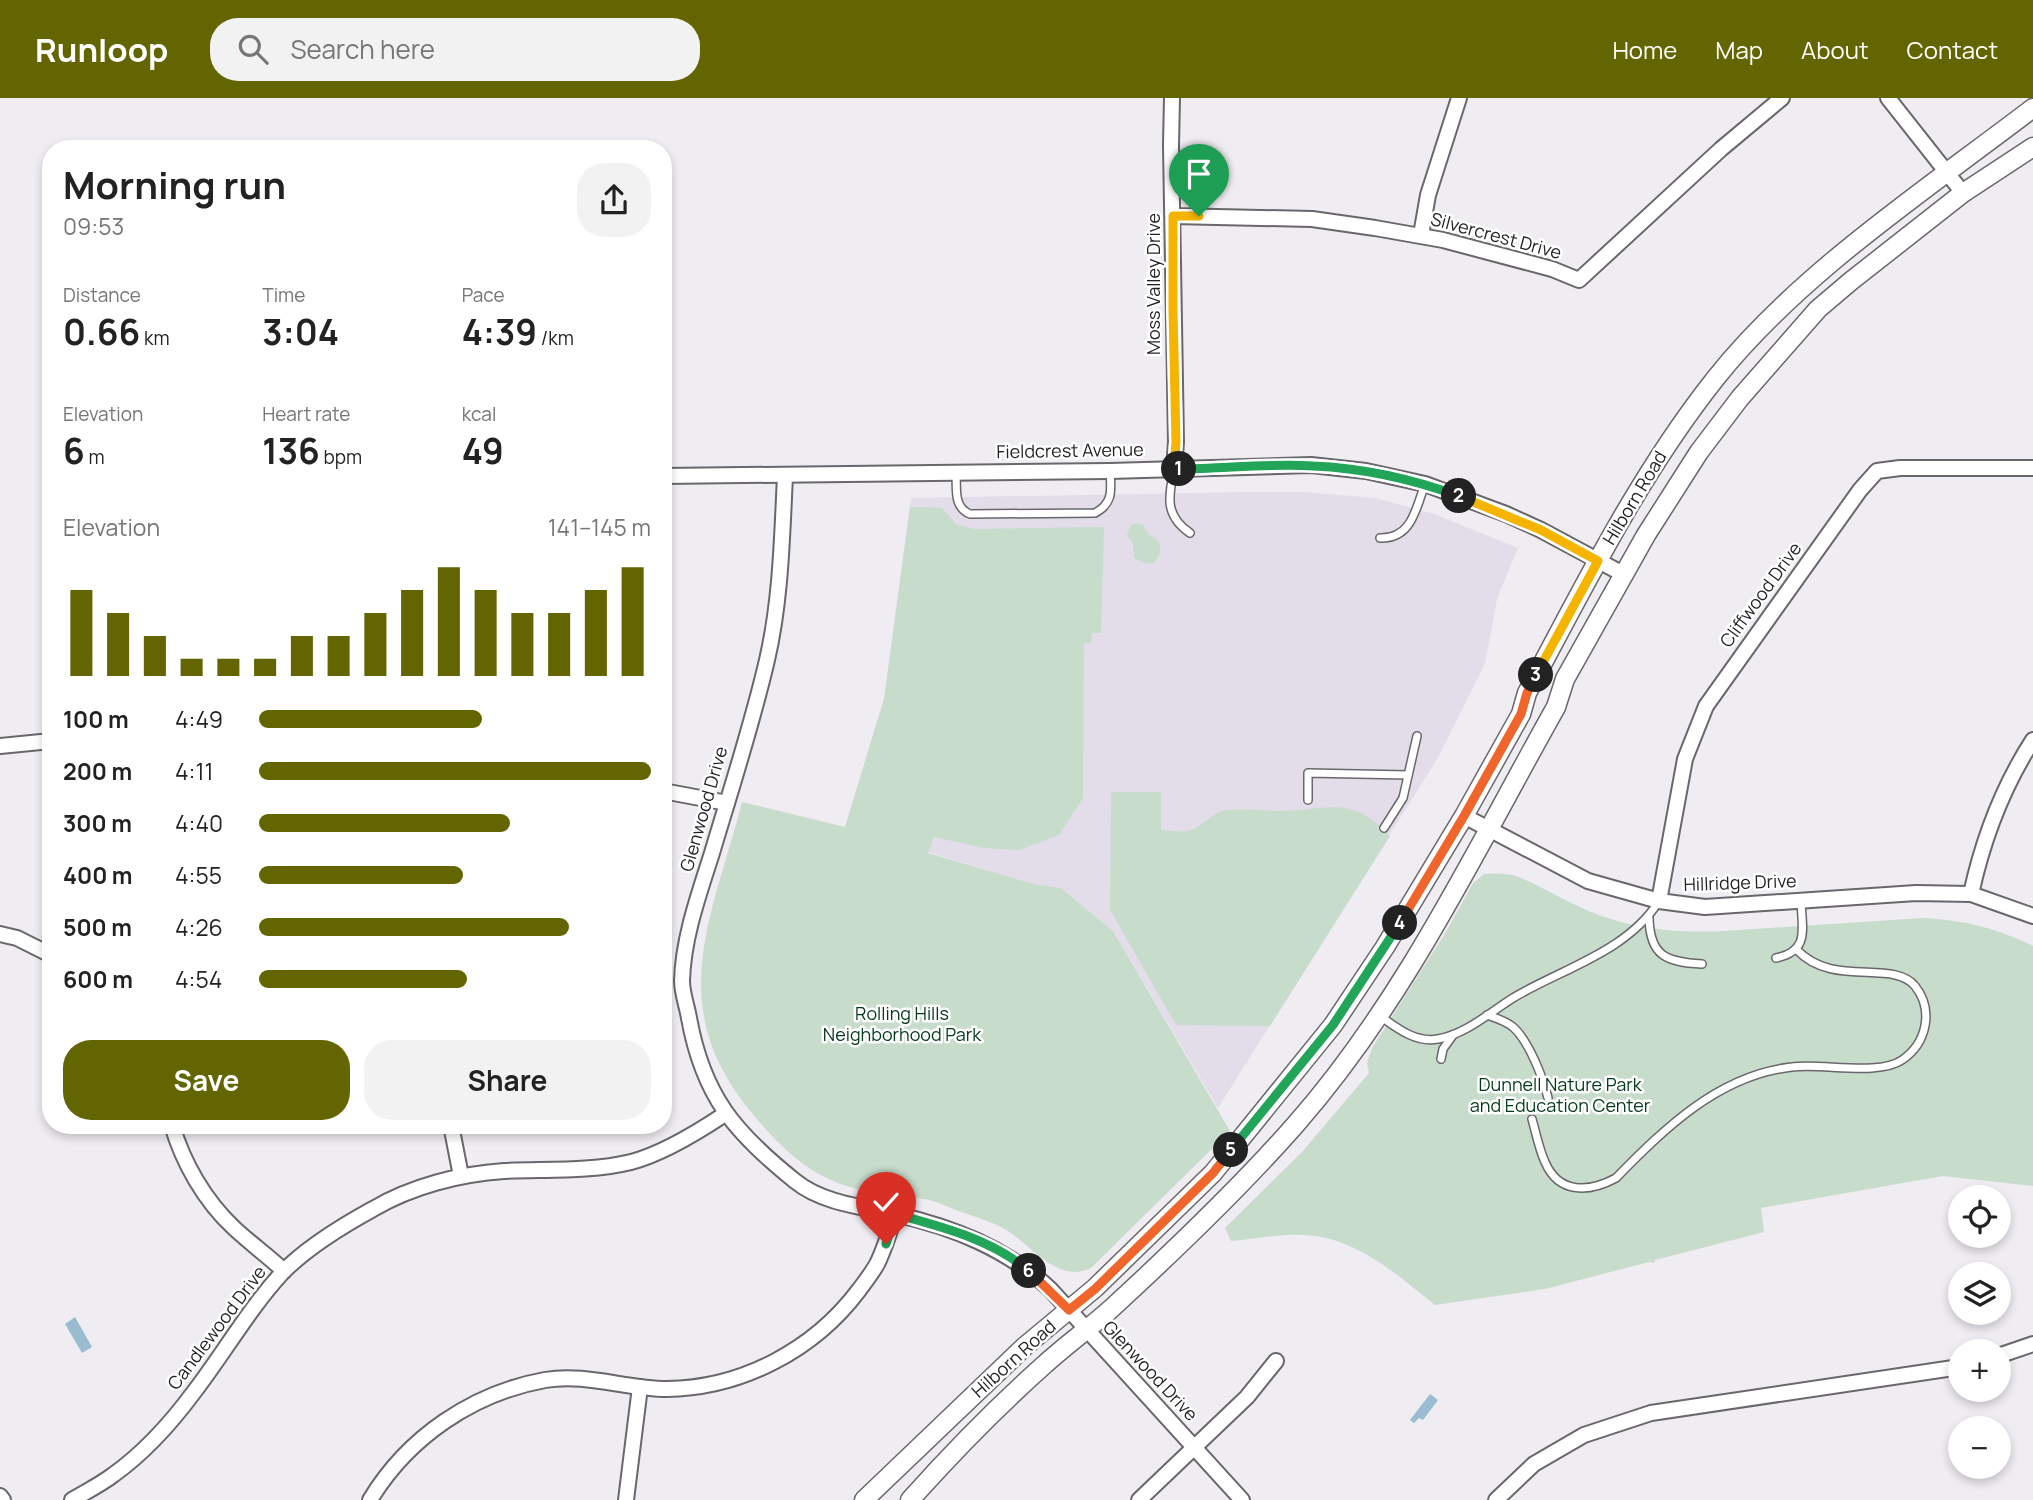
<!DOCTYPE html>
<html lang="en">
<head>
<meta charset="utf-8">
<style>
  :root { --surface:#fff; --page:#f2f2f2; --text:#222; --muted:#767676; --accent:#636500 }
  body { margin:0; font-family:Manrope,sans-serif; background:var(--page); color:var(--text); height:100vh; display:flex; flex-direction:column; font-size:26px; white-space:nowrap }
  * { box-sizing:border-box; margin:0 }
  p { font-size:23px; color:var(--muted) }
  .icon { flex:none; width:38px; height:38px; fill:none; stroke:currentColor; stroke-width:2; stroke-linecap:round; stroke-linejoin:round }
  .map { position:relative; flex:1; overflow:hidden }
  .side { position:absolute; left:42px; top:42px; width:630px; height:994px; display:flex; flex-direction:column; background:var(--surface); border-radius:28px; box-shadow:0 4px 10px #0003 }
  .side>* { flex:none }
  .buttons { position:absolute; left:1948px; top:1087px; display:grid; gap:14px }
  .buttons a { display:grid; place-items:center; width:63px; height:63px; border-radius:50%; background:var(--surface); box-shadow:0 4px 10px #0003; font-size:35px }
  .pin { position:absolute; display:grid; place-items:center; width:60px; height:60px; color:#fff; margin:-72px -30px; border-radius:50% 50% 50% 0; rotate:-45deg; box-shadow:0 0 7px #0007 }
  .pin .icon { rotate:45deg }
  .km { position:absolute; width:35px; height:35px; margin:-18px; border-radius:50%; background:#222; color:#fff; font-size:19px; line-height:35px; text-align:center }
  .round { display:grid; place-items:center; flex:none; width:74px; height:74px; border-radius:28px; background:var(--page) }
  .overview { display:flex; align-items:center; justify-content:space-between; height:119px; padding:0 21px }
  h1 { font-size:38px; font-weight:700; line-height:52px }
  .metrics { display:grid; grid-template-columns:repeat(3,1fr); gap:10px; height:119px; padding:7px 21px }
  .metrics div { display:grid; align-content:center }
  .metrics b { font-size:35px; font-weight:700 }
  .metrics small { font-size:19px; font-weight:400 }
  .metrics p { font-size:19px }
  .chart { height:196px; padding:14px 21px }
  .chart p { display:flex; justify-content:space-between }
  .chart svg { width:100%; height:126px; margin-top:7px; stroke:var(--accent); stroke-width:6 }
  .action { display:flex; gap:14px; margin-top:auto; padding:14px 21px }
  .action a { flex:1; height:80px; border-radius:28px; background:var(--accent); color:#fff; font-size:28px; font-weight:700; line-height:80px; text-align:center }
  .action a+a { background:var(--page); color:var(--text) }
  ul { padding:0 21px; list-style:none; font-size:23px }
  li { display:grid; grid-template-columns:112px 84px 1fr; align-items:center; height:52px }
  li i { height:18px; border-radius:9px; background:var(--accent) }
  header { display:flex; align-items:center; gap:42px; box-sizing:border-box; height:98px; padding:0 35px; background:var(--accent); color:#fff }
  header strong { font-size:33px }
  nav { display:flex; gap:38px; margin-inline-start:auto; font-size:24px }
  .search { width:490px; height:63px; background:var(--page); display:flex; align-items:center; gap:18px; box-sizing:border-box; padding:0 24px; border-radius:28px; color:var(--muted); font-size:26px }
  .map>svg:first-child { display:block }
  .built { fill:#e2dde9 }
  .green { fill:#c8dccc }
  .water { fill:#99bcd1 }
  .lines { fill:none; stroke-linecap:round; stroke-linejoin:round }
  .service-casing { stroke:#69676c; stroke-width:10 }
  .minor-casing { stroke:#69676c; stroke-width:18 }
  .tertiary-casing { stroke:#69676c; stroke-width:21 }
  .service { stroke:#fff; stroke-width:7 }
  .minor { stroke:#fff; stroke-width:14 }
  .tertiary { stroke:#fff; stroke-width:18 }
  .split-1-casing { stroke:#fff; stroke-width:14 }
  .split-2-casing { stroke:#fff; stroke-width:14 }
  .split-3-casing { stroke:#fff; stroke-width:14 }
  .split-4-casing { stroke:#fff; stroke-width:14 }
  .split-5-casing { stroke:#fff; stroke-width:14 }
  .split-6-casing { stroke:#fff; stroke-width:14 }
  .split-7-casing { stroke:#fff; stroke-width:14 }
  .split-1 { stroke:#f5b400; stroke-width:9 }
  .split-2 { stroke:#22a559; stroke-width:9 }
  .split-3 { stroke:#f5b400; stroke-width:9 }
  .split-4 { stroke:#f0652b; stroke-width:9 }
  .split-5 { stroke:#22a559; stroke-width:9 }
  .split-6 { stroke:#f0652b; stroke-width:9 }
  .split-7 { stroke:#22a559; stroke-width:9 }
  .labels { text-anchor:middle; stroke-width:5; stroke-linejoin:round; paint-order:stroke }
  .street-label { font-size:18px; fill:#201f21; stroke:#fff }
  .park-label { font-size:18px; fill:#043a1a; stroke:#fff }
</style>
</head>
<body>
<header>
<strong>Runloop</strong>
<div class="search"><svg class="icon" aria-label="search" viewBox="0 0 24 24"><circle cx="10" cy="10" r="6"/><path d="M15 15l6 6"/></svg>Search here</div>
<nav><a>Home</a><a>Map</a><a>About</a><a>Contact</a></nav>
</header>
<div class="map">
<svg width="2033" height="1402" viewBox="0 0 2033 1402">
  <rect width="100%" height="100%" fill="#efecf2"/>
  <polygon class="built" points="1251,394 1304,394 1376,400 1434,416 1518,450 1497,501 1485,566 1439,658 1218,1010 1113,833 1061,790 1034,786 845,729 884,601 911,400"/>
  <g class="green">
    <path d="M910 409 942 410 957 427 974 431 1104 429 1101 535H1092L1091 545H1084L1083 700 1059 737 1019 752 984 750 934 739 928 755 1034 786 1061 790 1113 833 1230 1033 1091 1170C1086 1172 1080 1174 1075 1174 1050 1174 1028 1146 1008 1133 994 1124 975 1119 959 1113 948 1109 936 1103 924 1101 893 1095 861 1096 831 1082 799 1068 774 1042 751 1014 663 907 712 821 742 704L845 729 884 601Z"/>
    <path d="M1137 425 1143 427 1149 437C1163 443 1164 456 1153 465L1146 466 1134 460 1133 446 1127 437 1131 427Z"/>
    <path d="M1111 694H1161V732C1169 732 1180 735 1188 733 1201 730 1212 714 1226 712 1244 710 1263 713 1281 713 1330 712 1351 696 1390 738L1270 928 1176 927 1110 812Z"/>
    <path d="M1484 776C1494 776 1506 775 1516 778 1544 789 1570 807 1599 817 1639 832 1680 835 1722 833L1923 820C1960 822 1993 829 2027 845L2033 848V1088L1943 1078 1761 1110 1764 1134 1655 1162 1654 1165 1649 1164 1545 1191 1435 1207C1396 1176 1355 1138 1302 1137 1279 1136 1254 1141 1231 1143L1225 1130 1302 1054 1369 975 1367 965 1372 950 1446 834 1473 785Z"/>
  </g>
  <g class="water">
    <polygon points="75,1219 92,1249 82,1255 65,1226"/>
    <polygon points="1430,1296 1438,1302 1423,1322 1419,1320 1414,1325 1410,1322"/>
  </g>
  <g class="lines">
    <defs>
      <g id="service">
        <path d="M1174 372C1168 399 1165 418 1190 435"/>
        <path d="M956 375C957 391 953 409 970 416L1095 415C1114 405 1111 391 1110 373"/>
        <path d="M1380 440C1412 441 1416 410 1425 386"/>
        <polyline points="1308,702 1308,675 1408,677"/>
        <polyline points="1384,730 1403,700 1417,638"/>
        <path d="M1649 820C1650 858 1666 864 1702 866"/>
        <path d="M1776 860C1810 853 1802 831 1801 803"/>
        <path d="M1487 917C1496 920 1506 923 1513 929 1529 943 1543 980 1548 1000"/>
        <path d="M1380 918C1397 930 1415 945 1438 941 1466 936 1489 915 1513 900 1561 871 1627 854 1659 803"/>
        <polyline points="1441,961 1443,951 1453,937"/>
        <path d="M1532 1021C1536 1035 1539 1051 1545 1064 1559 1097 1590 1094 1616 1080 1665 1030 1719 977 1792 969 1822 965 1879 978 1902 962 1927 945 1934 912 1915 888 1893 861 1833 890 1797 852"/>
      </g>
      <g id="minor">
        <polyline points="1172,0 1171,47 1176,344 1174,371"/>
        <polyline points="1888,0 1963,95"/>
        <polyline points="1173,118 1312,121 1375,130 1443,142 1552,171 1579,182 1721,51 1782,0"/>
        <polyline points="1421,137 1428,97 1459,0"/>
        <polyline points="663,378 1110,373 1311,367 1366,373 1425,386 1506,416 1541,432 1623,476"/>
        <path d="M785 378C782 438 781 502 767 562 752 627 731 691 712 755 699 796 683 840 682 883 682 895 687 908 689 920 703 998 735 1035 795 1083 822 1105 862 1109 895 1116 952 1129 1006 1150 1050 1191L1242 1402"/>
        <polyline points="0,648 51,643"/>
        <polyline points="663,693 727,705"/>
        <polyline points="1464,718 1588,783 1659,803 1705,809 1916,795 1971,796 2033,818"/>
        <path d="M1971 796C1983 741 2002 690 2033 642"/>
        <polyline points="1659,803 1685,661 1706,608 1860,392 1877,373 1900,370 2033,370"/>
        <polyline points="0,836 17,840 51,857"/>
        <path d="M172 1027C183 1065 205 1103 234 1130 250 1145 268 1158 284 1173"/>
        <polyline points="451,1027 461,1078"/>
        <polyline points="1998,1258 2033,1246"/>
        <polyline points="0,1398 3,1402"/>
        <path d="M72 1402C85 1394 100 1387 113 1377 144 1355 171 1325 194 1294 224 1255 249 1211 282 1175 307 1149 342 1128 373 1111 412 1088 460 1076 504 1073 546 1071 590 1074 631 1064 662 1056 698 1034 725 1016"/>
        <path d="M370 1402C408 1339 473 1295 545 1282 586 1275 626 1291 667 1291 742 1290 814 1252 859 1192 865 1184 872 1175 877 1166 885 1150 890 1133 895 1116"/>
        <polyline points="626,1402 640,1289"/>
        <polyline points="1139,1402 1247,1299 1276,1263"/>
        <polyline points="1496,1402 1534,1366 1584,1337 1651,1315 1960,1269"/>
      </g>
      <g id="tertiary">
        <path d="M864 1402 1024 1249 1095 1190 1213 1075 1333 927 1385 849 1464 718 1521 616 1527 595C1584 488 1639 377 1715 281 1797 177 1927 91 2033 10"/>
        <path d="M910 1402C952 1355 997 1309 1044 1267 1066 1247 1091 1229 1113 1209 1176 1151 1240 1090 1296 1026 1405 902 1476 751 1556 609L1565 581 1646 437 1699 354 1740 300 1818 211 1851 183 1963 95 2033 49"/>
      </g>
    </defs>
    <use href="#service" class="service-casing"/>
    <use href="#minor" class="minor-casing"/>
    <use href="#tertiary" class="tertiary-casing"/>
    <use href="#service" class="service"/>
    <use href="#minor" class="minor"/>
    <use href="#tertiary" class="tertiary"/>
  </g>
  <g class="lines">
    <defs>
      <polyline id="split-1" points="1179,371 1174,371 1176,344 1173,213 1173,118 1199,118"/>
      <path id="split-2" d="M1179 371C1223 371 1269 365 1313 368 1363 370 1412 381 1459 398"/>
      <polyline id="split-3" points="1459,398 1541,432 1598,463 1536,577"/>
      <polyline id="split-4" points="1400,825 1464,718 1521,616 1527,595 1536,577"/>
      <polyline id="split-5" points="1231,1052 1333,927 1400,825"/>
      <polyline id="split-6" points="1029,1173 1069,1212 1095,1191 1213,1075 1231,1052"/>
      <path id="split-7" d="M886 1146 895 1116C942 1129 991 1141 1029 1173"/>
    </defs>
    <use href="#split-1" class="split-1-casing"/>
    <use href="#split-2" class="split-2-casing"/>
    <use href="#split-3" class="split-3-casing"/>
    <use href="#split-4" class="split-4-casing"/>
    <use href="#split-5" class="split-5-casing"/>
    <use href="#split-6" class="split-6-casing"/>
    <use href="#split-7" class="split-7-casing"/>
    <use href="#split-1" class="split-1"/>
    <use href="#split-2" class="split-2"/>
    <use href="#split-3" class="split-3"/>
    <use href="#split-4" class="split-4"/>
    <use href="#split-5" class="split-5"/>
    <use href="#split-6" class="split-6"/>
    <use href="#split-7" class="split-7"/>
  </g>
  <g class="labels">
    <g class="street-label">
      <text transform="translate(1496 138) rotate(15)" y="6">Silvercrest Drive</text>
      <text transform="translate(1154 186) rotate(-90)" y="6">Moss Valley Drive</text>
      <text transform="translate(1070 353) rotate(-1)" y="6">Fieldcrest Avenue</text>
      <text transform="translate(1635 400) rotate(-59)" y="6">Hilborn Road</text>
      <text transform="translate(1761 497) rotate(-54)" y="6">Cliffwood Drive</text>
      <text transform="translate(704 711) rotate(-74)" y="6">Glenwood Drive</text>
      <text transform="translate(1740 785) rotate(-2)" y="6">Hillridge Drive</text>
      <text transform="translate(217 1230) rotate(-53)" y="6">Candlewood Drive</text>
      <text transform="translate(1014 1261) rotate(-42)" y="6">Hilborn Road</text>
      <text transform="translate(1150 1273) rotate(47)" y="6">Glenwood Drive</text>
    </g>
    <g class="park-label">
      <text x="902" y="922">Rolling Hills<tspan x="902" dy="21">Neighborhood Park</tspan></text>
      <text x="1560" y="993">Dunnell Nature Park<tspan x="1560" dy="21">and Education Center</tspan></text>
    </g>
  </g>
</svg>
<div class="buttons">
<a><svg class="icon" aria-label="locate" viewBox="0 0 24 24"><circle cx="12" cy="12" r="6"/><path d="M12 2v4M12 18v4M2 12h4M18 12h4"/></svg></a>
<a><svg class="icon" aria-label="layers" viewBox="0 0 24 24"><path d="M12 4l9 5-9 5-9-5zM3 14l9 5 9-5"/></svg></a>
<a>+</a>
<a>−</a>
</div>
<div class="pin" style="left:1199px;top:118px;background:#1e9e55"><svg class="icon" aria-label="arrive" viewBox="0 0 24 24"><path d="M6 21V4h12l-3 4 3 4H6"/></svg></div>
<div class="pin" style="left:886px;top:1146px;background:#d93025"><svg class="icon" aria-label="check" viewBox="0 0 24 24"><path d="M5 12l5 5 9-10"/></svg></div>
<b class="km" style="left:1179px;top:371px">1</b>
<b class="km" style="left:1459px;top:398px">2</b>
<b class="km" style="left:1536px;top:577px">3</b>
<b class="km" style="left:1400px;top:825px">4</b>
<b class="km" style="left:1231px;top:1052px">5</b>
<b class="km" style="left:1029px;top:1173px">6</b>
<section class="side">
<div class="overview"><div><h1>Morning run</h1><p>09:53</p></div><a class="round"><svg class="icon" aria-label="share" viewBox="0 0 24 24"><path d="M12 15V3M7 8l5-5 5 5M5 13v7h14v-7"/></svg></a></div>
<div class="metrics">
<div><p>Distance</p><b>0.66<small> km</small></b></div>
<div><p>Time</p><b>3:04</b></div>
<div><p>Pace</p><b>4:39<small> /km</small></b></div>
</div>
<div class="metrics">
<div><p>Elevation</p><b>6<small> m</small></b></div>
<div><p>Heart rate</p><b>136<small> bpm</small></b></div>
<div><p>kcal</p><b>49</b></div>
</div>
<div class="chart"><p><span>Elevation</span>141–145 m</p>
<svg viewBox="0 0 160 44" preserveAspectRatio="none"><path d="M5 44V14M15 44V22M25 44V30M35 44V38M45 44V38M55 44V38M65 44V30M75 44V30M85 44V22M95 44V14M105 44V6M115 44V14M125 44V22M135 44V22M145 44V14M155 44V6"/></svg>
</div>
<ul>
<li><b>100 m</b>4:49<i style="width:57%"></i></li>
<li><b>200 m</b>4:11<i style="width:100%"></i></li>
<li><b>300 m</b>4:40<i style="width:64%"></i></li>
<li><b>400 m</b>4:55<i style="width:52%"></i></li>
<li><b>500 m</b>4:26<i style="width:79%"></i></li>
<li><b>600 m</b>4:54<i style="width:53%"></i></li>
</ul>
<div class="action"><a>Save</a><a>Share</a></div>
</section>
</div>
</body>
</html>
